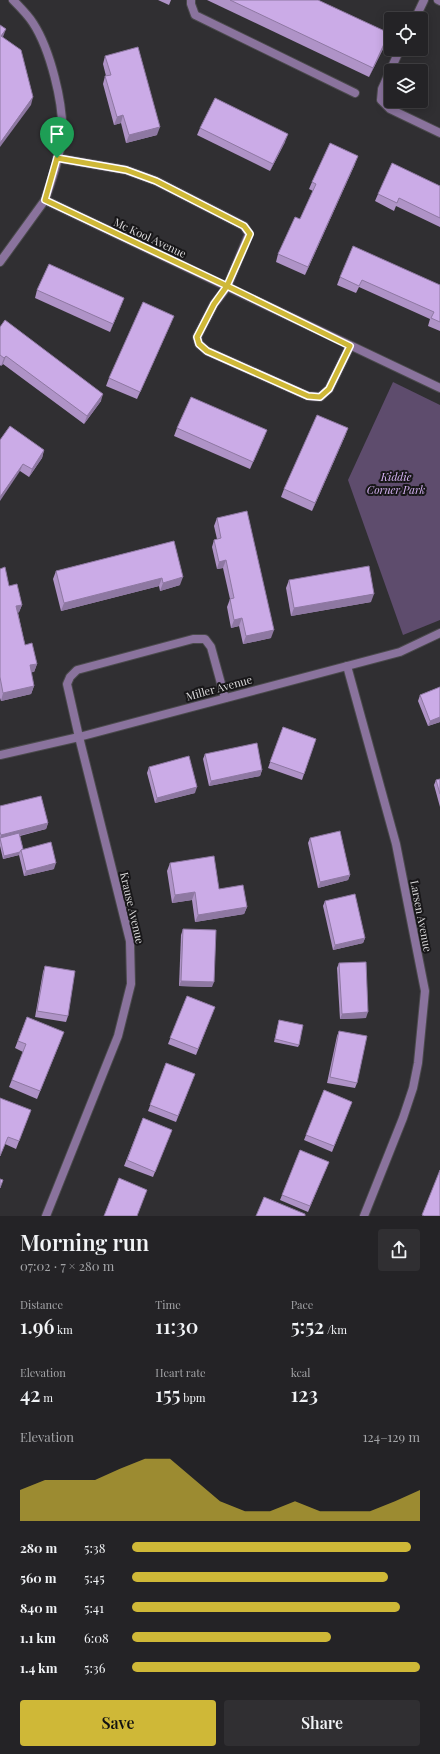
<!DOCTYPE html>
<html lang="en">
<head>
<meta charset="utf-8">
<style>
  :root { --surface:#242326; --page:#302f32; --text:#f1f3f6; --muted:#a3a4a7; --line:#414043; --accent:#cfb837 }
  body { margin:0; font-family:"Playfair Display",serif; background:var(--page); color:var(--text); height:100vh; display:flex; flex-direction:column; font-size:15px; white-space:nowrap }
  * { box-sizing:border-box; margin:0 }
  p { font-size:13px; color:var(--muted) }
  .icon { flex:none; width:22px; height:22px; fill:none; stroke:currentColor; stroke-width:2; stroke-linecap:round; stroke-linejoin:round }
  .map { position:relative; height:1216px; overflow:hidden }
  .details { display:flex; flex-direction:column; background:var(--surface); flex:1 }
  .details>* { flex:none }
  .buttons { position:absolute; left:384px; top:12px; display:grid; gap:8px }
  .buttons a { display:grid; place-items:center; width:44px; height:44px; border-radius:4px; background:var(--surface); box-shadow:0 2px 10px #0003,0 0 0 1px var(--line); font-size:20px }
  .pin { position:absolute; display:grid; place-items:center; width:34px; height:34px; color:#fff; margin:-41px -17px; border-radius:50% 50% 50% 0; rotate:-45deg; box-shadow:0 0 4px #0007 }
  .pin .icon { rotate:45deg }
  .round { display:grid; place-items:center; flex:none; width:42px; height:42px; border-radius:4px; background:var(--page) }
  .summary { display:flex; align-items:center; justify-content:space-between; height:68px; padding:0 20px }
  h1 { font-size:22px; font-weight:600; line-height:30px }
  .stats { display:grid; grid-template-columns:repeat(3,1fr); gap:6px; height:68px; padding:4px 20px }
  .stats div { display:grid; align-content:center }
  .stats b { font-size:20px; font-weight:600 }
  .stats small { font-size:11px; font-weight:400 }
  .stats p { font-size:11px }
  .chart { height:112px; padding:8px 20px }
  .chart p { display:flex; justify-content:space-between }
  .chart svg { width:100%; height:72px; margin-top:4px; fill:var(--accent); opacity:.7 }
  .button { display:flex; gap:8px; margin-top:auto; padding:8px 20px }
  .button a { flex:1; height:46px; border-radius:4px; background:var(--accent); color:#111; font-size:16px; font-weight:600; line-height:46px; text-align:center }
  .button a+a { background:var(--page); color:var(--text) }
  ul { padding:0 20px; list-style:none; font-size:13px }
  li { display:grid; grid-template-columns:64px 48px 1fr; align-items:center; height:30px }
  li i { height:10px; border-radius:5px; background:var(--accent) }
  .map>svg:first-child { display:block }
  .green { fill:#5e4c6d }
  .lines { fill:none; stroke-linecap:round; stroke-linejoin:round }
  .lane-casing { stroke:#4b4a4d; stroke-width:10 }
  .street-casing { stroke:#4b4a4d; stroke-width:10 }
  .lane { stroke:#8a739d; stroke-width:8 }
  .street { stroke:#8a739d; stroke-width:8 }
  .wall { fill:#af93c7 }
  .shaded-wall { fill:#8e78a2 }
  .building { fill:#cbabe7; stroke:#8e78a2 }
  .route-casing { stroke:#fff; stroke-width:8 }
  .route { stroke:#cfb837; stroke-width:5 }
  .labels { text-anchor:middle; stroke-width:4; stroke-linejoin:round; paint-order:stroke }
  .street-label { font-size:11px; fill:#dbdadb; stroke:#181719 }
  .park-label { font-size:11px; font-style:italic; fill:#d6b3f4; stroke:#181719 }
</style>
</head>
<body>
<div class="map">
<svg width="440" height="1216" viewBox="0 0 440 1216">
  <rect width="100%" height="100%" fill="#302f32"/>
  <polygon class="green" points="393,382 440,405 440,620 403,635 348,480"/>
  <g class="lines">
    <defs>
      <g id="lane">
        <polyline points="191,0 191,4 195,15 355,93"/>
        <polyline points="415,19 424,0"/>
        <polyline points="400,49 382,89 381,100 390,109 440,133"/>
        <polyline points="57,158 126,170 156,181 244,226 249,234 227,287 214,304 197,337 199,344 207,351 308,396 320,397 329,389 350,346"/>
        <polyline points="79,737 67,684 70,677 77,670 193,639 205,639 211,647 225,698"/>
      </g>
      <g id="street">
        <path d="M13 0C20 7 28 15 33 23 50 49 64 104 62 135 60 157 52 179 45 200L440 388"/>
        <polyline points="438,0 440,1"/>
        <polyline points="0,262 45,200"/>
        <polyline points="347,666 396,844 425,991 418,1063 413,1088 403,1118 364,1216"/>
        <polyline points="0,755 79,737 400,652 440,633"/>
        <polyline points="46,1216 118,1036 131,984 130,941 79,737"/>
      </g>
    </defs>
    <use href="#lane" class="lane-casing"/>
    <use href="#street" class="street-casing"/>
    <use href="#lane" class="lane"/>
    <use href="#street" class="street"/>
  </g>
  <g class="wall">
    <polygon points="158,0 171,0 169,5"/>
    <polygon points="207,0 318,0 386,43 369,77"/>
    <polygon points="105,56 157,135 126,143 121,123 114,125 103,84 105,76 106,76 103,64"/>
    <polygon points="200,128 285,142 270,171 197,135"/>
    <polygon points="355,164 305,275 276,262 278,254 300,219 313,191 309,189 312,182"/>
    <polygon points="440,186 440,227 396,206 394,211 375,201 378,194"/>
    <polygon points="340,277 440,285 440,331 428,326 430,319 359,287 356,293 337,285"/>
    <polygon points="37,290 124,298 110,332 35,298"/>
    <polygon points="171,323 137,399 106,386 109,378"/>
    <polygon points="0,327 101,401 84,424 3,364 1,366 0,365"/>
    <polygon points="177,428 267,430 250,469 174,436"/>
    <polygon points="348,428 345,436 312,511 281,497 284,489"/>
    <polygon points="0,440 44,450 42,458 29,477 20,471"/>
    <polygon points="217,518 271,638 243,644 239,626 231,628 227,607 230,599 223,568 217,569 212,547 214,540 217,539 214,526"/>
    <polygon points="174,541 180,585 160,591 159,586 61,611 53,579 56,571"/>
    <polygon points="0,569 9,586 22,605 19,612 18,613 25,645 37,664 34,672 31,672 34,686 31,694 1,701 0,698"/>
    <polygon points="289,580 371,602 291,616 286,588"/>
    <polygon points="440,687 440,722 428,726 418,701 420,695"/>
    <polygon points="283,727 316,739 302,780 268,768"/>
    <polygon points="205,754 262,770 260,776 209,786 203,759"/>
    <polygon points="149,767 195,793 155,803 147,773"/>
    <polygon points="440,779 440,807 434,785 436,780"/>
    <polygon points="0,806 48,823 46,829 20,836 23,849 54,869 24,876 19,855 3,859 0,846"/>
    <polygon points="310,838 350,875 348,880 318,888 308,843"/>
    <polygon points="170,863 219,889 247,907 244,914 195,922 192,900 172,903 167,871"/>
    <polygon points="325,901 365,938 363,943 333,950 323,906"/>
    <polygon points="183,929 212,987 179,986 181,935"/>
    <polygon points="339,963 366,1018 340,1019 337,968"/>
    <polygon points="45,966 68,1016 66,1022 35,1017 43,972"/>
    <polygon points="187,996 215,1007 196,1055 168,1044"/>
    <polygon points="27,1017 61,1040 37,1099 9,1087 23,1052 15,1048"/>
    <polygon points="279,1020 299,1045 298,1047 274,1042"/>
    <polygon points="339,1031 357,1083 355,1088 327,1083 337,1036"/>
    <polygon points="166,1063 195,1074 176,1122 148,1111"/>
    <polygon points="324,1090 352,1102 332,1152 304,1140"/>
    <polygon points="0,1098 28,1118 16,1149 5,1144 0,1156"/>
    <polygon points="143,1118 172,1130 153,1177 124,1166"/>
    <polygon points="300,1150 329,1162 308,1212 280,1200"/>
  </g>
  <g class="shaded-wall">
    <polygon points="6,29 3,37 0,41 1,36"/>
    <polygon points="389,33 386,43 369,77 373,68"/>
    <polygon points="33,97 31,105 0,147 0,143"/>
    <polygon points="123,115 121,123 114,125 117,117"/>
    <polygon points="160,127 157,135 126,143 129,135"/>
    <polygon points="288,134 285,142 270,171 273,164"/>
    <polygon points="358,156 355,164 305,275 308,267"/>
    <polygon points="124,298 121,306 110,332 113,324"/>
    <polygon points="174,316 171,323 137,399 140,392"/>
    <polygon points="6,356 3,364 1,366 4,358"/>
    <polygon points="103,394 101,401 84,424 87,416"/>
    <polygon points="348,428 345,436 312,511 315,503"/>
    <polygon points="267,430 264,438 250,469 253,462"/>
    <polygon points="44,450 42,458 29,477 32,469"/>
    <polygon points="23,464 20,471 0,501 0,497"/>
    <polygon points="226,560 223,568 217,569 219,562"/>
    <polygon points="183,577 180,585 160,591 163,583"/>
    <polygon points="162,578 159,586 61,611 64,603"/>
    <polygon points="374,594 371,602 291,616 294,608"/>
    <polygon points="22,605 19,612 13,613 16,606"/>
    <polygon points="242,618 239,626 231,628 234,620"/>
    <polygon points="274,630 271,638 243,644 246,636"/>
    <polygon points="37,664 34,672 27,673 30,665"/>
    <polygon points="34,686 31,694 1,701 3,693"/>
    <polygon points="440,717 440,722 428,726 430,721"/>
    <polygon points="262,770 260,776 209,786 211,781"/>
    <polygon points="197,787 195,793 155,803 157,798"/>
    <polygon points="48,823 46,829 1,840 0,838 1,835"/>
    <polygon points="20,852 19,855 3,859 4,856"/>
    <polygon points="56,863 54,869 24,876 26,871"/>
    <polygon points="350,875 348,880 318,888 320,882"/>
    <polygon points="195,892 192,900 172,903 175,895"/>
    <polygon points="247,907 244,914 195,922 198,915"/>
    <polygon points="365,938 363,943 333,950 335,945"/>
    <polygon points="181,981 214,982 212,987 179,986"/>
    <polygon points="368,1012 366,1018 340,1019 342,1014"/>
  </g>
  <g class="building">
    <polygon points="230,0 318,0 389,33 373,68"/>
    <polygon points="0,25 6,29 1,36 21,50 33,97 0,143"/>
    <polygon points="138,47 160,127 129,135 123,115 117,117 105,76 111,75 105,56"/>
    <polygon points="215,98 288,134 273,164 200,128"/>
    <polygon points="330,143 358,156 308,267 278,254 295,217 300,219 316,184 312,182"/>
    <polygon points="392,163 440,186 440,218 399,198 397,203 378,194"/>
    <polygon points="353,246 440,285 440,322 431,318 434,312 362,280 359,286 340,277"/>
    <polygon points="49,264 124,298 113,324 37,290"/>
    <polygon points="143,302 174,316 140,392 109,378"/>
    <polygon points="5,320 103,394 87,416 6,356 4,358 0,355 0,327"/>
    <polygon points="191,397 267,430 253,462 177,428"/>
    <polygon points="317,415 348,428 315,503 284,489"/>
    <polygon points="10,426 44,450 32,469 23,464 0,497 0,440"/>
    <polygon points="247,511 274,630 246,636 242,618 234,620 230,599 234,598 226,560 219,562 214,540 221,538 217,518"/>
    <polygon points="174,541 183,577 163,583 162,578 64,603 56,571"/>
    <polygon points="369,566 374,594 294,608 289,580"/>
    <polygon points="5,567 9,586 17,584 22,605 16,606 25,645 32,643 37,664 30,665 34,686 3,693 0,677 0,569"/>
    <polygon points="440,687 440,717 430,721 420,695"/>
    <polygon points="283,727 316,739 304,774 270,762"/>
    <polygon points="257,743 262,770 211,781 205,754"/>
    <polygon points="189,756 197,787 157,798 149,767"/>
    <polygon points="440,779 440,794 436,780"/>
    <polygon points="41,796 48,823 1,835 0,832 0,806"/>
    <polygon points="340,831 350,875 320,882 310,838"/>
    <polygon points="19,833 23,849 21,850 20,852 4,856 0,838"/>
    <polygon points="51,842 56,863 26,871 21,850"/>
    <polygon points="214,856 219,889 243,885 247,907 198,915 195,892 175,895 170,863"/>
    <polygon points="355,894 365,938 335,945 325,901"/>
    <polygon points="183,929 216,930 214,982 181,981"/>
    <polygon points="366,962 368,1012 342,1014 339,963"/>
    <polygon points="45,966 75,971 68,1016 37,1011"/>
    <polygon points="187,996 215,1007 198,1049 170,1038"/>
    <polygon points="27,1017 64,1032 40,1091 12,1080 26,1044 18,1041"/>
    <polygon points="279,1020 303,1025 299,1045 275,1039"/>
    <polygon points="339,1031 367,1036 357,1083 330,1077"/>
    <polygon points="166,1063 195,1074 178,1116 150,1105"/>
    <polygon points="324,1090 352,1102 334,1146 306,1135"/>
    <polygon points="0,1098 31,1110 19,1141 8,1137 0,1156"/>
    <polygon points="143,1118 172,1130 155,1172 127,1160"/>
    <polygon points="300,1150 329,1162 310,1206 282,1195"/>
    <polygon points="440,1170 440,1216 424,1216 422,1215"/>
    <polygon points="119,1178 147,1190 137,1216 104,1216"/>
    <polygon points="0,1179 3,1180 0,1188"/>
    <polygon points="264,1197 305,1214 305,1216 256,1216"/>
  </g>
  <g class="lines">
    <defs>
      <polyline id="route" points="57,158 45,200 227,286 214,304 197,337 199,344 207,351 308,396 320,397 329,389 350,346 227,286 250,234 244,226 156,181 126,170 57,158"/>
    </defs>
    <use href="#route" class="route-casing"/>
    <use href="#route" class="route"/>
  </g>
  <g class="labels">
    <g class="street-label">
      <text transform="translate(150 238) rotate(25)" y="4">Mc Kool Avenue</text>
      <text transform="translate(219 688) rotate(-15)" y="4">Miller Avenue</text>
      <text transform="translate(132 908) rotate(77)" y="4">Krause Avenue</text>
      <text transform="translate(421 916) rotate(79)" y="4">Larsen Avenue</text>
    </g>
    <g class="park-label">
      <text x="396" y="481">Kiddie<tspan x="396" dy="13">Corner Park</tspan></text>
    </g>
  </g>
</svg>
<div class="buttons">
<a><svg class="icon" aria-label="locate" viewBox="0 0 24 24"><circle cx="12" cy="12" r="6"/><path d="M12 2v4M12 18v4M2 12h4M18 12h4"/></svg></a>
<a><svg class="icon" aria-label="layers" viewBox="0 0 24 24"><path d="M12 4l9 5-9 5-9-5zM3 14l9 5 9-5"/></svg></a>
</div>
<div class="pin" style="left:57px;top:158px;background:#1e9e55"><svg class="icon" aria-label="arrive" viewBox="0 0 24 24"><path d="M6 21V4h12l-3 4 3 4H6"/></svg></div>
</div>
<section class="details">
<div class="summary"><div><h1>Morning run</h1><p>07:02 · 7 × 280 m</p></div><a class="round"><svg class="icon" aria-label="share" viewBox="0 0 24 24"><path d="M12 15V3M7 8l5-5 5 5M5 13v7h14v-7"/></svg></a></div>
<div class="stats">
<div><p>Distance</p><b>1.96<small> km</small></b></div>
<div><p>Time</p><b>11:30</b></div>
<div><p>Pace</p><b>5:52<small> /km</small></b></div>
</div>
<div class="stats">
<div><p>Elevation</p><b>42<small> m</small></b></div>
<div><p>Heart rate</p><b>155<small> bpm</small></b></div>
<div><p>kcal</p><b>123</b></div>
</div>
<div class="chart"><p><span>Elevation</span>124–129 m</p>
<svg viewBox="0 0 160 44" preserveAspectRatio="none"><path d="M0 44V25L10 19L20 19L30 19L40 12L50 6L60 6L70 19L80 32L90 38L100 38L110 32L120 38L130 38L140 38L150 32L160 25V44z"/></svg>
</div>
<ul>
<li><b>280 m</b>5:38<i style="width:97%"></i></li>
<li><b>560 m</b>5:45<i style="width:89%"></i></li>
<li><b>840 m</b>5:41<i style="width:93%"></i></li>
<li><b>1.1 km</b>6:08<i style="width:69%"></i></li>
<li><b>1.4 km</b>5:36<i style="width:100%"></i></li>
</ul>
<div class="button"><a>Save</a><a>Share</a></div>
</section>
</body>
</html>
